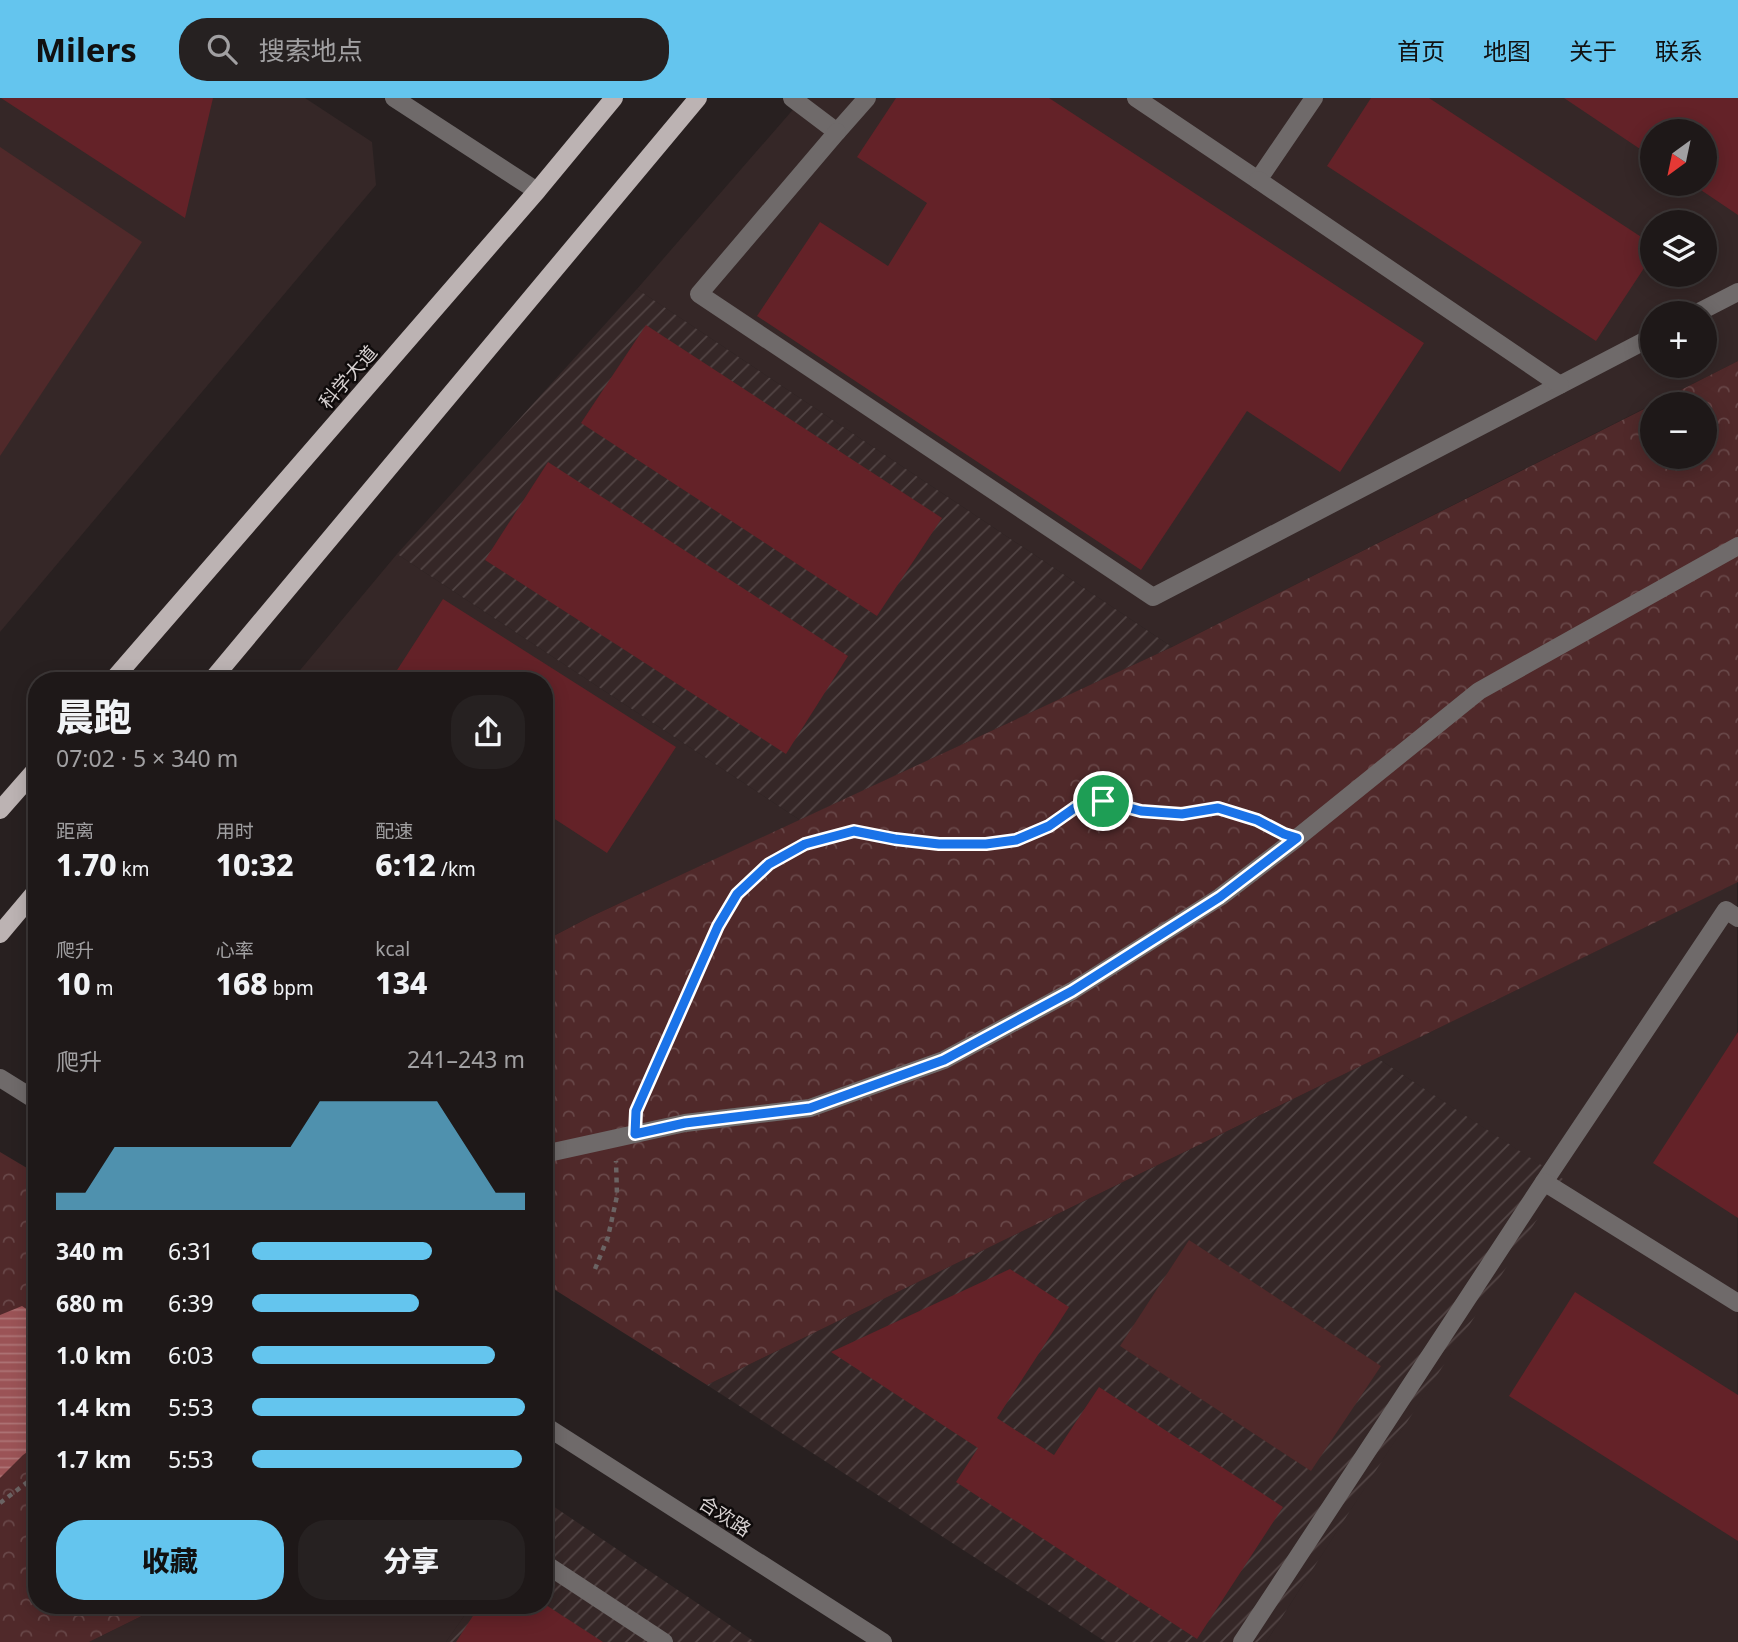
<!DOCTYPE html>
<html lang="zh">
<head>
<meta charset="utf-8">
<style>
  :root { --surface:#1e1818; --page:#262121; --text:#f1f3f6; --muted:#a1a0a2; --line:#3c3737; --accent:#64c5ee }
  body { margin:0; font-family:"Noto Sans","Noto Sans SC",sans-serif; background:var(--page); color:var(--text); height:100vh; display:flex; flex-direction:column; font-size:26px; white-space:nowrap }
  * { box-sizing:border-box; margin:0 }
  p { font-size:23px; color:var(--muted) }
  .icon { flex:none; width:38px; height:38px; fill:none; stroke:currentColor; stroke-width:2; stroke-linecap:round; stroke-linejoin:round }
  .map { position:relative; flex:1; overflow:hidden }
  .sheet { position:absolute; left:28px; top:574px; width:525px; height:942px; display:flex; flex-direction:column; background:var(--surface); border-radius:28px; box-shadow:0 4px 18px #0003,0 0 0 2px var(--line) }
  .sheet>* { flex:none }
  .needle { width:46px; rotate:213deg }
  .controls { position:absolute; left:1640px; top:21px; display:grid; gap:14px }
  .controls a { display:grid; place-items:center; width:77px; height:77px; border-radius:50%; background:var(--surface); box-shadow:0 4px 18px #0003,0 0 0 2px var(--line); font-size:35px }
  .pin { position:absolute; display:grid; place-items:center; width:60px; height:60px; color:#fff; margin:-30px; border:4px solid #fff; border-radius:50%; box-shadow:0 2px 7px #0007 }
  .round { display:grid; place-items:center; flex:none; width:74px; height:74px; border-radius:28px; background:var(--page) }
  .overview { display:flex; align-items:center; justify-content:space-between; height:119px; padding:0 28px }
  h1 { font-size:38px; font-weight:800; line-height:52px }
  .figures { display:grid; grid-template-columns:repeat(3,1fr); gap:10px; height:119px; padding:7px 28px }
  .figures div { display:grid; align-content:center }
  .figures b { font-size:30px; font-weight:800 }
  .figures small { font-size:19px; font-weight:400 }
  .figures p { font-size:19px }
  .chart { height:196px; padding:14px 28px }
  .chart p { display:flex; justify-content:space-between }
  .chart svg { width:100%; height:126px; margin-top:7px; fill:var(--accent); opacity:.7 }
  .action { display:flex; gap:14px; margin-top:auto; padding:14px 28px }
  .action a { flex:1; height:80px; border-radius:28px; background:var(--accent); color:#111; font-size:28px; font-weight:800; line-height:80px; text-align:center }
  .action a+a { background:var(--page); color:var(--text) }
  ul { padding:0 28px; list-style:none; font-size:23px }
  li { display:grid; grid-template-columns:112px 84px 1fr; align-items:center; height:52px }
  li i { height:18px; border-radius:9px; background:var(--accent) }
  header { display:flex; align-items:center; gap:42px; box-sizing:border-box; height:98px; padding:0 35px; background:var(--accent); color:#111 }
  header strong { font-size:33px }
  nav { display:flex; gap:38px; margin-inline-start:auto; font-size:24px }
  .search { width:490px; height:63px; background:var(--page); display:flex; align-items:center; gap:18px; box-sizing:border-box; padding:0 24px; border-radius:28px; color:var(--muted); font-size:26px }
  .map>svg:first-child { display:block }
  .built { fill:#352727; fill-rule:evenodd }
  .industrial { fill:url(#industrial-furrows) }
  .park { fill:url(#park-crowns) }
  .garden { fill:#50292a }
  .water { fill:url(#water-rules) }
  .building { fill:#642228 }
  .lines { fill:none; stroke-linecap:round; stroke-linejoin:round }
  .path { stroke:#6b6363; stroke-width:4.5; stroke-dasharray:5 5; stroke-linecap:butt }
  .minor { stroke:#6f6a6a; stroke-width:18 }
  .major { stroke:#bcb3b3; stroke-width:18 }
  .route-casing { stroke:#fff; stroke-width:14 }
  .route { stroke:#1a73e8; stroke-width:9 }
  .labels { text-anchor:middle; stroke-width:5; stroke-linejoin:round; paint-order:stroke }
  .street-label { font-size:19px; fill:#d7d1d1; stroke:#0f0b0b }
</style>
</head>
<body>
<header>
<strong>Milers</strong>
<div class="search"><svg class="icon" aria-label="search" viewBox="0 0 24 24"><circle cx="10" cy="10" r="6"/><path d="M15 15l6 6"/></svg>搜索地点</div>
<nav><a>首页</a><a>地图</a><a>关于</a><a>联系</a></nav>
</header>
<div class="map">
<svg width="1738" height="1544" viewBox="0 0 1738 1544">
  <defs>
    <pattern id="industrial-furrows" width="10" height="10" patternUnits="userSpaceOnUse" patternTransform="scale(1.75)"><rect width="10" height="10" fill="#352727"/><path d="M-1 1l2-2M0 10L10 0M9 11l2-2" fill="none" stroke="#524545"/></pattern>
    <pattern id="park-crowns" width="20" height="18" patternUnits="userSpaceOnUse" patternTransform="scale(1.75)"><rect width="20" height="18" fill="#50292a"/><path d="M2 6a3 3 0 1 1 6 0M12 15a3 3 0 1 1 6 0" fill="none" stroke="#684748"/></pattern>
    <pattern id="water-rules" width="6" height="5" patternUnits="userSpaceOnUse" patternTransform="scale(1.75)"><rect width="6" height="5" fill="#9b5356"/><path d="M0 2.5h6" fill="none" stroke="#ad7375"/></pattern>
  </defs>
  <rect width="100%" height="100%" fill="#282020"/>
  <g class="built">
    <polygon points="0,0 305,0 372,44 376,87 0,534"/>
    <path d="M803 0H1738V263L1172 549 637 191ZM1652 33H1704V86H1652ZM1652 124H1704V177H1652ZM1652 215H1704V268H1652Z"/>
    <polygon points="397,456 800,722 590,819 544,843 544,583 291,583"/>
    <polygon points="1737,784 1738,1544 1266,1544 1562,1081 1377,960"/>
    <polygon points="164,1507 472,1507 446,1544 89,1544"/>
  </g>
  <g class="industrial">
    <polygon points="637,191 1172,549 800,722 397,456"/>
    <polygon points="1377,960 1563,1081 1266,1544 1106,1544 707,1287"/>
    <polygon points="544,1402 755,1544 446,1544 472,1507 544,1507"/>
  </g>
  <g class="park">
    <polygon points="1738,263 1738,784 707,1287 544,1185 544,843 590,819 1172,549 1652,307 1652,359 1704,359 1704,306 1653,306"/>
    <polygon points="0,1054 37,1076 37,1507 164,1507 89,1544 0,1544"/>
  </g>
  <g class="garden">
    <polygon points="0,49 142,144 0,358"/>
    <polygon points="1189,1142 1381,1268 1311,1373 1120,1248"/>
  </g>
  <polygon class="water" points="22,1208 37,1218 37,1347 23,1357 0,1380 0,1217"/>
  <g class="building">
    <polygon points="1,0 213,0 185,120"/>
    <polygon points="896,0 1049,0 1424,245 1340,374 1247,313 1141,472 757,218 820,124 888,168 927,105 857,59"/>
    <polygon points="1371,0 1429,0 1652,146 1652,158 1596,243 1327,68"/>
    <polygon points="1564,0 1738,0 1738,117 1692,86 1704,86 1704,33 1652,33 1652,59"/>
    <polygon points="646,227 942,420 877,518 581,325"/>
    <polygon points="548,364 848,558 786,656 485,462"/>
    <polygon points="443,501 676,649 607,755 544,714 544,583 390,583"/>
    <polygon points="1738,934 1738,1120 1653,1065"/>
    <polygon points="1010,1171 1069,1209 997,1320 1054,1357 1099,1289 1283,1409 1197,1541 956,1384 978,1350 831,1254"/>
    <polygon points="1575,1194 1738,1297 1738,1443 1509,1298"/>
    <polygon points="480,1507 546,1507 603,1544 456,1544"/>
  </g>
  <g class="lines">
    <g class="path">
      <polyline points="637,1012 718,828 737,796 769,766 805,746 854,733 895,741 939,746 986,746 1016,742 1049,728 1076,709 1103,703 1141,713 1182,716 1218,710 1257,722 1271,729"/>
      <polyline points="595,1171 608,1139 617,1098 616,1063"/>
      <polyline points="0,1405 37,1377"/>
    </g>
    <g class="minor">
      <polyline points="394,0 537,93"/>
      <polyline points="792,0 837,34 867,0"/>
      <polyline points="1136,0 1258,82 1314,0"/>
      <polyline points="837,34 699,196 1153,499 1652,239"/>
      <polyline points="1258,82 1560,287"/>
      <polyline points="1697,215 1738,194"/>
      <polyline points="0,980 37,1003"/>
      <polyline points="544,1056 685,1025 810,1010 944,962 1072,893 1220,799 1297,740 1479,593 1738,448"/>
      <polyline points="1544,1084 1726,812 1738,820"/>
      <polyline points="544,1327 883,1544"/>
      <polyline points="544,1465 664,1544"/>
      <polyline points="1242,1544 1544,1084 1738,1205"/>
    </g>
    <g class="major">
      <polyline points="112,583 537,93 614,0"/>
      <polyline points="211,583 698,0"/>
      <polyline points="0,712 37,670"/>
      <polyline points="0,836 37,792"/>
    </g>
  </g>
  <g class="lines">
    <defs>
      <polygon id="route" points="1103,703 1141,713 1182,716 1218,710 1257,722 1284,736 1297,740 1220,799 1072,893 944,962 810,1010 685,1025 635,1036 636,1013 718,828 737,796 769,766 805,746 854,733 895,741 939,746 986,746 1016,742 1049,728 1076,709"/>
    </defs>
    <use href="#route" class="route-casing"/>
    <use href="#route" class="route"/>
  </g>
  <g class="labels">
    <g class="street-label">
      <text transform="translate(348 279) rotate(-49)" y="7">科学大道</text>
      <text transform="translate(725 1418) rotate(33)" y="7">合欢路</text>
    </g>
  </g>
</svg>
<div class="controls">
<a><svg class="needle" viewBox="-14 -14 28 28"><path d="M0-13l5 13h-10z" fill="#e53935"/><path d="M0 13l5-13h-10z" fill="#a1a0a2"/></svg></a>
<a><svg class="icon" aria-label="layers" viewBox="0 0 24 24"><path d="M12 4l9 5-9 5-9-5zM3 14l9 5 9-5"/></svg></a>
<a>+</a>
<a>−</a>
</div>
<div class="pin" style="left:1103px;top:703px;background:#1e9e55"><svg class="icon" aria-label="arrive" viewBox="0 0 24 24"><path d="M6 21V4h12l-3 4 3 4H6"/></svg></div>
<section class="sheet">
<div class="overview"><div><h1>晨跑</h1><p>07:02 · 5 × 340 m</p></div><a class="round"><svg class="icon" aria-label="share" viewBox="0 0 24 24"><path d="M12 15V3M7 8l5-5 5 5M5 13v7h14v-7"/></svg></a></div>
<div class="figures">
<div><p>距离</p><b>1.70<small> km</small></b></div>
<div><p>用时</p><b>10:32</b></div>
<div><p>配速</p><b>6:12<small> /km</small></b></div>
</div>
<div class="figures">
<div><p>爬升</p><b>10<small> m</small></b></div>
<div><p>心率</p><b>168<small> bpm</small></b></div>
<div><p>kcal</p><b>134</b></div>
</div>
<div class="chart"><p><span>爬升</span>241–243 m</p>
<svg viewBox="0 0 160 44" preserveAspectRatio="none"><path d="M0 44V38L10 38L20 22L30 22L40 22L50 22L60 22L70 22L80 22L90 6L100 6L110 6L120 6L130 6L140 22L150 38L160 38V44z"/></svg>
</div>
<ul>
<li><b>340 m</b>6:31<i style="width:66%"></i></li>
<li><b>680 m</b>6:39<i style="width:61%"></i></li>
<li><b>1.0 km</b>6:03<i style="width:89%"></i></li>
<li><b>1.4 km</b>5:53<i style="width:100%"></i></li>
<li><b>1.7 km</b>5:53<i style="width:99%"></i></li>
</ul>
<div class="action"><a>收藏</a><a>分享</a></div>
</section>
</div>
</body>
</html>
